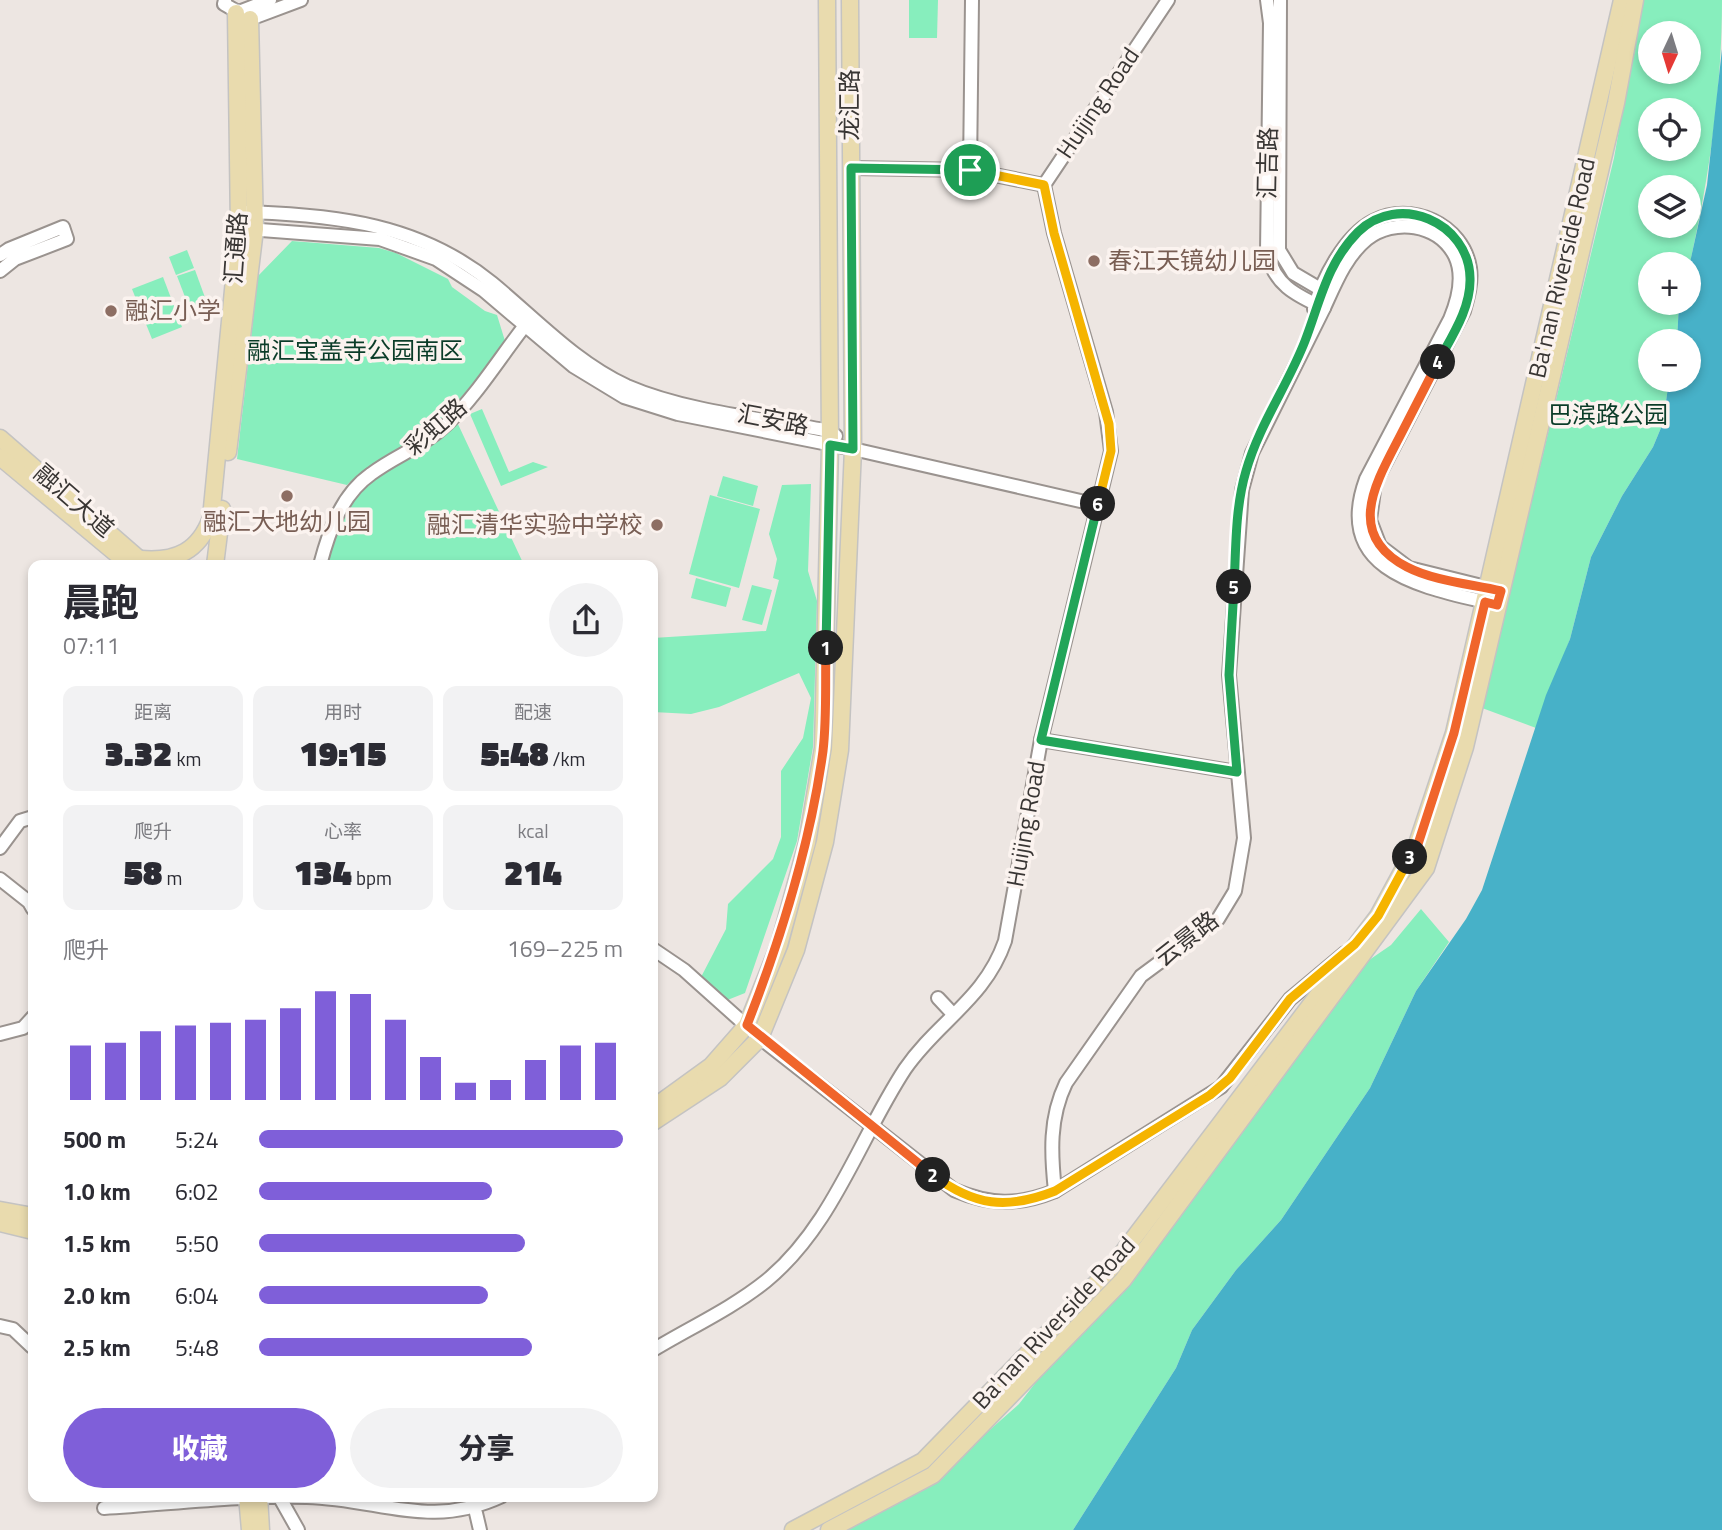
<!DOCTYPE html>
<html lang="zh">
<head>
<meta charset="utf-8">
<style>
  :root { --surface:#fff; --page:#f2f2f3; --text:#2b2b33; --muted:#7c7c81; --accent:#7f5fd9 }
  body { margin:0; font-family:"Titillium Web","Noto Sans SC",sans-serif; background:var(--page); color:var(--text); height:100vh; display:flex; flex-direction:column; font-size:26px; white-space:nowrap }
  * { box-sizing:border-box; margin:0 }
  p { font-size:23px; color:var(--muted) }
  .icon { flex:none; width:38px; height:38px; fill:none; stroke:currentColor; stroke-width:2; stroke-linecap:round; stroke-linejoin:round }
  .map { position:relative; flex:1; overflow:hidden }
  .panel { position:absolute; left:28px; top:560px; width:630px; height:942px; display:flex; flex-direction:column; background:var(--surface); border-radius:14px; box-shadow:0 4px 10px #0003 }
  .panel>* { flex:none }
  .needle { width:46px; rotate:184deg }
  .tools { position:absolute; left:1638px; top:21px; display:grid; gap:14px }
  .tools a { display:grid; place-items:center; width:63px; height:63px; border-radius:50%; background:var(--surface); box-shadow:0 4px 10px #0003; font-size:35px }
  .pin { position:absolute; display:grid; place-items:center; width:60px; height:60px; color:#fff; margin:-30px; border:4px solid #fff; border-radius:50%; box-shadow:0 2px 7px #0007 }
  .km { position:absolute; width:35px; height:35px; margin:-18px; border-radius:50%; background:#222; color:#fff; font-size:19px; line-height:35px; text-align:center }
  .round { display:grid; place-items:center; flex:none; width:74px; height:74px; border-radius:37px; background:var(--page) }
  .overview { display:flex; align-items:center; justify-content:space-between; height:119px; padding:0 35px }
  h1 { font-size:38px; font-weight:800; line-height:52px }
  .stats { display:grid; grid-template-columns:repeat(3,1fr); gap:10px; height:119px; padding:7px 35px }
  .stats div { display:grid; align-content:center; border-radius:14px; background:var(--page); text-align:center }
  .stats b { font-size:35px; font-weight:800 }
  .stats small { font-size:19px; font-weight:400 }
  .stats p { font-size:19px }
  .chart { height:196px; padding:14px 35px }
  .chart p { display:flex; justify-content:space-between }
  .chart svg { width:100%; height:126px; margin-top:7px; stroke:var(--accent); stroke-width:6 }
  .action { display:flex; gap:14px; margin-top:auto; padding:14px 35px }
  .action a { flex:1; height:80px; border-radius:42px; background:var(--accent); color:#fff; font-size:28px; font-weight:800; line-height:80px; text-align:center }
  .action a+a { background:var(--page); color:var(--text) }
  ul { padding:0 35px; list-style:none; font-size:23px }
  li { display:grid; grid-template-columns:112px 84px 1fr; align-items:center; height:52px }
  li i { height:18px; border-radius:9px; background:var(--accent) }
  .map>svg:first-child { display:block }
  .green { fill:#87eebd; fill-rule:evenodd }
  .water { fill:#47b1c8 }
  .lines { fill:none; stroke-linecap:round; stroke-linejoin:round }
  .minor-casing { stroke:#9a938f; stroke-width:16 }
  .major-casing { stroke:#c4c3c2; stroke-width:19 }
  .minor { stroke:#fff; stroke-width:12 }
  .major { stroke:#e9dbae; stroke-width:16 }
  .split-1-casing { stroke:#fff; stroke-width:14 }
  .split-2-casing { stroke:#fff; stroke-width:14 }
  .split-3-casing { stroke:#fff; stroke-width:14 }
  .split-4-casing { stroke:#fff; stroke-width:14 }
  .split-5-casing { stroke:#fff; stroke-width:14 }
  .split-6-casing { stroke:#fff; stroke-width:14 }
  .split-7-casing { stroke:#fff; stroke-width:14 }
  .split-1 { stroke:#22a559; stroke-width:9 }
  .split-2 { stroke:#f0652b; stroke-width:9 }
  .split-3 { stroke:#f5b400; stroke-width:9 }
  .split-4 { stroke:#f0652b; stroke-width:9 }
  .split-5 { stroke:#22a559; stroke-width:9 }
  .split-6 { stroke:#22a559; stroke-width:9 }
  .split-7 { stroke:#f5b400; stroke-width:9 }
  .education-dot { fill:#8d6e63; stroke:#fbf3ef; stroke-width:2.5 }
  .labels { text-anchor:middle; stroke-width:7; stroke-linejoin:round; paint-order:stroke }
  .street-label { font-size:24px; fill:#393634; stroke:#fbf3ef }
  .education-label { font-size:24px; fill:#785e54; stroke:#fbf3ef; text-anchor:start }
  .park-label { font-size:24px; fill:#0a3c28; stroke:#fbf3ef }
</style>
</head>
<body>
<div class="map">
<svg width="1722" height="1530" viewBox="0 0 1722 1530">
  <rect width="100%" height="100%" fill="#ede6e2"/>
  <g class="green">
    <polygon points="909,0 938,0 937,38 909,38"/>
    <path d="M1642 0H1722C1722 89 1709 180 1689 267V264H1650V303H1679L1677 341H1650V380H1669L1663 423 1653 447 1622 496 1591 557 1570 639 1536 728 1482 708 1614 158ZM1650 33H1689V72H1650ZM1650 110H1689V149H1650ZM1650 187H1689V226H1650Z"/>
    <path d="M292 241 379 248 396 253 448 279 452 287 485 311 497 315 505 341C478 377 452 414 414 441 389 458 372 461 347 485L237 459 258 276Z"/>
    <polygon points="187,250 194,268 176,275 169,257"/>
    <polygon points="195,270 207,303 190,310 177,276"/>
    <polygon points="163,277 182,327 152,339 132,289"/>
    <polygon points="482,409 509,472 533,462 548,467 501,486 470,414"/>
    <polygon points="457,422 524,565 324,565 345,511 357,492 374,477 420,453"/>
    <polygon points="723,476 758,486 753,506 717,496"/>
    <polygon points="811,484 808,571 817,601 813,747 797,841 745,993 725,1001 700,979 726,929 728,904 773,859 781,837 781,771 803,738 811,698 799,673 719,707 691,714 653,712 653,638 766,631 779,580 773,578 777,559 769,534 782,485"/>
    <polygon points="710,495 760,509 739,588 689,574"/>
    <polygon points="696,578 731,588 726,607 691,598"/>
    <polygon points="752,585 772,590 762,625 742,620"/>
    <polygon points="1421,909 1449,942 1416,991 1370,1088 1281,1220 1236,1270 1192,1330 1176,1368 1073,1530 848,1530 934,1479 1019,1404 1356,969 1391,945"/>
  </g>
  <polygon class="water" points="1722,49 1722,1530 1073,1530 1176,1368 1192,1330 1236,1270 1281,1220 1370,1088 1416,991 1466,919 1482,890 1546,695 1570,639 1591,557 1622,496 1653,447 1663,423 1669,380 1689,380 1689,341 1677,341 1679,303 1689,303 1689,267 1707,185"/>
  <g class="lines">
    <defs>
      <g id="minor">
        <polyline points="225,0 224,4 250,19 301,0"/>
        <path d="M1267 0 1270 23 1267 251C1273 284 1295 295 1324 308 1335 284 1346 256 1367 239 1394 218 1438 223 1455 256 1464 275 1458 300 1450 319L1366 479C1332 572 1423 587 1490 603"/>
        <polyline points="1280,0 1279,250 1293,273 1327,293"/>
        <polyline points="236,13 270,0"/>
        <polyline points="851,168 970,170 1044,185"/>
        <polyline points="970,170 972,0"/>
        <path d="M247 212C336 215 420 224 492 283 536 319 575 362 627 386 687 412 766 419 830 431L836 436"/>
        <polyline points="247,229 380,239 436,259 483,290 573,366 624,397 678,414 853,449 1098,505"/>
        <polyline points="0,255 9,249 63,227 67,239 15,259 0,271"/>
        <path d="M1314 309C1322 280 1344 236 1373 221 1411 201 1463 224 1470 268 1472 282 1468 297 1464 311L1375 483 1370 520 1380 546 1409 568 1494 589"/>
        <path d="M320 565C329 531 341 495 371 474 396 455 423 447 447 424 479 393 502 354 530 319"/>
        <polyline points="1041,740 1237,772"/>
        <polyline points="0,848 20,821 33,817"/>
        <polyline points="0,879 29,902 33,909"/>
        <path d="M653 949 684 970 760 1038 954 1190C990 1205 1018 1206 1055 1191L1221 1087 1290 999 1345 953"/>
        <polyline points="938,998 953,1014"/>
        <polyline points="0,1034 23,1028 33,1017"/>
        <path d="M1055 1191C1051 1154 1049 1118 1066 1083L1141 976 1218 919 1235 891 1244 838 1229 675 1242 490 1252 453 1324 308"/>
        <polyline points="0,1326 13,1329 32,1347"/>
        <path d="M653 1350C691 1327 731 1309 766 1281 833 1226 859 1139 905 1069 938 1021 985 999 1005 941L1041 740 1111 451 1106 412 1054 233 1044 185 1168 0"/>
        <polyline points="280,1498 298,1530"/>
        <path d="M104 1508C171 1504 240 1495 307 1497 381 1499 429 1530 502 1496"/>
        <polyline points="476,1513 480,1530"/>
      </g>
      <g id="major">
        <polyline points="0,438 146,565"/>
        <polyline points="228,452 255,229 250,19"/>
        <polyline points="0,457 130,565"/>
        <path d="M141 559C176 562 199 551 211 518L239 228 236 13"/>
        <polyline points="215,565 222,509"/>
        <polyline points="653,1108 711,1066 747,1025 779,945 807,843 823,748 830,445 827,0"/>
        <polyline points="653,1122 720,1078 760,1038 796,950 825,842 840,750 853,449 850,0"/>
        <polyline points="0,1210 33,1216"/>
        <polyline points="0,1223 33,1231"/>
        <polyline points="247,1496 250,1530"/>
        <polyline points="259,1496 261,1530"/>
        <polyline points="793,1530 923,1461 1111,1268 1378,916 1417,844 1454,733 1622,0"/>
        <polyline points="829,1530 933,1475 1123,1280 1426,868 1465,747 1616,103 1635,0"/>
      </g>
    </defs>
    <use href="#minor" class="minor-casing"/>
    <use href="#major" class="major-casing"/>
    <use href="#minor" class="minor"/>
    <use href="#major" class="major"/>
  </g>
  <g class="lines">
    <defs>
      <polyline id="split-1" points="826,648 830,445 853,449 851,168 970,170"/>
      <path id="split-2" d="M826 648C825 682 827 717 823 751 810 846 782 936 747 1025L933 1175"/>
      <path id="split-3" d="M933 1175C974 1206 1007 1210 1055 1191L1210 1095 1230 1078 1290 999 1355 944 1378 916 1410 857"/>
      <path id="split-4" d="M1410 857 1418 844 1454 733 1485 602 1497 605 1501 591C1471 584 1434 581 1407 567 1345 535 1375 484 1399 438 1412 413 1425 387 1438 362"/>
      <path id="split-5" d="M1234 587C1236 549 1235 508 1246 471 1259 425 1288 385 1305 341 1320 302 1327 263 1358 232 1398 192 1469 222 1470 278 1471 308 1452 336 1438 362"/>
      <polyline id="split-6" points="1098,504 1041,740 1237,772 1229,675 1234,587"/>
      <polyline id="split-7" points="970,170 1044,185 1054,233 1109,424 1111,451 1098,504"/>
    </defs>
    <use href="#split-1" class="split-1-casing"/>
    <use href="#split-2" class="split-2-casing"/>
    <use href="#split-3" class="split-3-casing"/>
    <use href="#split-4" class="split-4-casing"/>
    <use href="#split-5" class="split-5-casing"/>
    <use href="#split-6" class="split-6-casing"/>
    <use href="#split-7" class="split-7-casing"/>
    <use href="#split-1" class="split-1"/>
    <use href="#split-2" class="split-2"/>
    <use href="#split-3" class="split-3"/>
    <use href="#split-4" class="split-4"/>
    <use href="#split-5" class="split-5"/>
    <use href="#split-6" class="split-6"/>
    <use href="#split-7" class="split-7"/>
  </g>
  <g class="education-dot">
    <circle cx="1094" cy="261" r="7"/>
    <circle cx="111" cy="311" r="7"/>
    <circle cx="287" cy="496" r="7"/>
    <circle cx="657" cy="525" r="7"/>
  </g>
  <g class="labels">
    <g class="street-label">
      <text transform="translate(1098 103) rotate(-56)" y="8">Huijing Road</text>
      <text transform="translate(850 105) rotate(-90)" y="8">龙汇路</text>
      <text transform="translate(1268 163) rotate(-89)" y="8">汇吉路</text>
      <text transform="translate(236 248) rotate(-86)" y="8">汇通路</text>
      <text transform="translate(1562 268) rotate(-77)" y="8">Ba'nan Riverside Road</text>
      <text transform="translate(773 420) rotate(11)" y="8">汇安路</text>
      <text transform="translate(436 427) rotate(-41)" y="8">彩虹路</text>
      <text transform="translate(74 501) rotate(41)" y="8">融汇大道</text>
      <text transform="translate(1026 824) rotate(-80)" y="8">Huijing Road</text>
      <text transform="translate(1187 939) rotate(-38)" y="8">云景路</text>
      <text transform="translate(1054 1323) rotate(-47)" y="8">Ba'nan Riverside Road</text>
    </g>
    <g class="education-label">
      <text x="1108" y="269">春江天镜幼儿园</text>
      <text x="125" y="319">融汇小学</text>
      <text x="287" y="530" text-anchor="middle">融汇大地幼儿园</text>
      <text x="643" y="533" text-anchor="end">融汇清华实验中学校</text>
    </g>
    <g class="park-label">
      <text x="355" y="359">融汇宝盖寺公园南区</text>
      <text x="1608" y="423">巴滨路公园</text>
    </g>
  </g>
</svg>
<div class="tools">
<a><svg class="needle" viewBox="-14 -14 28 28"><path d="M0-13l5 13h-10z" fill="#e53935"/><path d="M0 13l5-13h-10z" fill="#7c7c81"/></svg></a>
<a><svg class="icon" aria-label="locate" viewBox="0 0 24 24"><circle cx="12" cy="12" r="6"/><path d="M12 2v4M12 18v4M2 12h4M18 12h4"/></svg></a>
<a><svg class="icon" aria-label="layers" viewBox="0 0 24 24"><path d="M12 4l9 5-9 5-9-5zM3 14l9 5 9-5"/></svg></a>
<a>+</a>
<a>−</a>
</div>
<div class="pin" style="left:970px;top:170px;background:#1e9e55"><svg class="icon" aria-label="arrive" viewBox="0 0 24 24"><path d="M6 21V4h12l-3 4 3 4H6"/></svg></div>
<b class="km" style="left:826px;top:648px">1</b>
<b class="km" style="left:933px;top:1175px">2</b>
<b class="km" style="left:1410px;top:857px">3</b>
<b class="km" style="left:1438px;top:362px">4</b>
<b class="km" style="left:1234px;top:587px">5</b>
<b class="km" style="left:1098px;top:504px">6</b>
<section class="panel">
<div class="overview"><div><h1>晨跑</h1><p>07:11</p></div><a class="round"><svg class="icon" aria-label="share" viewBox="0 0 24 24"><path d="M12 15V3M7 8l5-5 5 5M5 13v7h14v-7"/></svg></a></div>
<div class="stats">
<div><p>距离</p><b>3.32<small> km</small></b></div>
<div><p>用时</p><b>19:15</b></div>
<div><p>配速</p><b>5:48<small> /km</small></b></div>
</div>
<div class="stats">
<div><p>爬升</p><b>58<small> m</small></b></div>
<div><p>心率</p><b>134<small> bpm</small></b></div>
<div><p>kcal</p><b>214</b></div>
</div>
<div class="chart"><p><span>爬升</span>169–225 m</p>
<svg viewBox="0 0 160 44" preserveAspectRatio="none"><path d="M5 44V25M15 44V24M25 44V20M35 44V18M45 44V17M55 44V16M65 44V12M75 44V6M85 44V7M95 44V16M105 44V29M115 44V38M125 44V37M135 44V30M145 44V25M155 44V24"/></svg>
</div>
<ul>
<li><b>500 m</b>5:24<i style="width:100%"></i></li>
<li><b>1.0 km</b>6:02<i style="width:64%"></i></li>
<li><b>1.5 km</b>5:50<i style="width:73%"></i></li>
<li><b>2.0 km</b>6:04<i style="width:63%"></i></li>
<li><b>2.5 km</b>5:48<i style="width:75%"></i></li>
</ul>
<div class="action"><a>收藏</a><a>分享</a></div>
</section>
</div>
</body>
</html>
